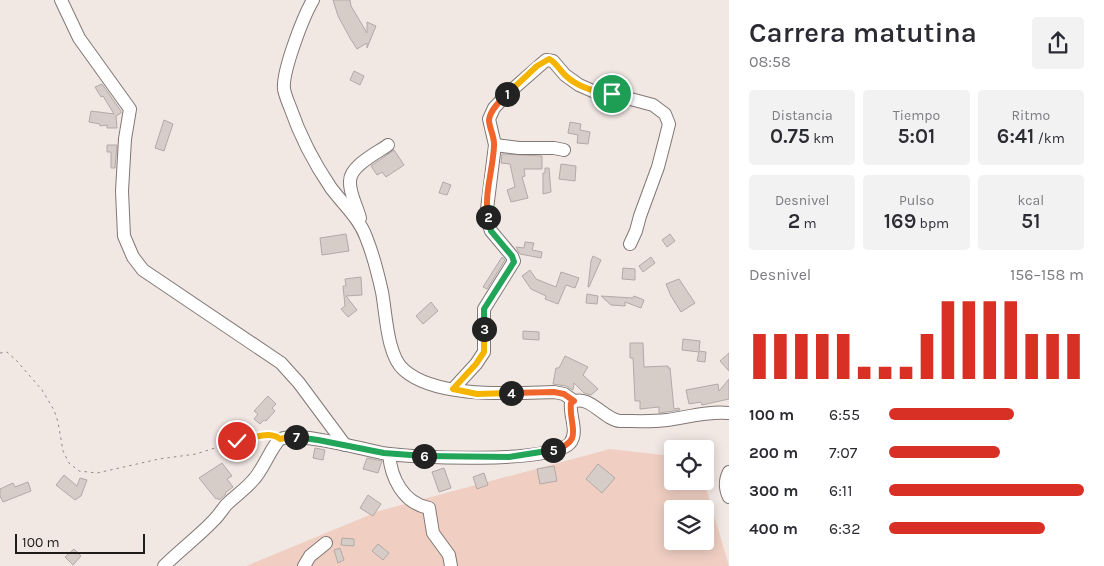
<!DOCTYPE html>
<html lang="es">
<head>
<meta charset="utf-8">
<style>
  :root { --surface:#fff; --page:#f2f2f3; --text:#2b2b33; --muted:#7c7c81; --accent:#d93025 }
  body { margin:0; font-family:Karla,sans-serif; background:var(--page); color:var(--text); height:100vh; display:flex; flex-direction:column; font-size:19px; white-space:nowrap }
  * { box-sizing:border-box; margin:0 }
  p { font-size:16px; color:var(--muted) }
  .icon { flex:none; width:28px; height:28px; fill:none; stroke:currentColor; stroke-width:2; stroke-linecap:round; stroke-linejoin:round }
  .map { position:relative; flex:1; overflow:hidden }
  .side { display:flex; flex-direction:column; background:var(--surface); width:375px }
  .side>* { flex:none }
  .controls { position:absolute; left:664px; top:440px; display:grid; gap:10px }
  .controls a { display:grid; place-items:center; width:50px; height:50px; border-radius:5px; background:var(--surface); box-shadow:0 2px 12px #0003; font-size:25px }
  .scale { position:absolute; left:15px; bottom:12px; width:130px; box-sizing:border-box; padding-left:5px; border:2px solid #1e1b19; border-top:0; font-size:14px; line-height:18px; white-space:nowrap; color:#1e1b19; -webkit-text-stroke:4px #f1e7e3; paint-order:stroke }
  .pin { position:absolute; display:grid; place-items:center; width:42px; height:42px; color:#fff; margin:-21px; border:2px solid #fff; border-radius:50%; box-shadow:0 1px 5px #0007 }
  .km { position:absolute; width:25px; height:25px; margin:-12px; border-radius:50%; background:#222; color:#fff; font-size:14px; line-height:25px; text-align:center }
  .round { display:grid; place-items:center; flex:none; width:52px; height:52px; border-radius:5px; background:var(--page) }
  .summary { display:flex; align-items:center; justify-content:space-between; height:85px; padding:0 20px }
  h1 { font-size:28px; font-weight:600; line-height:38px }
  .metrics { display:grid; grid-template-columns:repeat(3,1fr); gap:8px; height:85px; padding:5px 20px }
  .metrics div { display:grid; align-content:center; border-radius:5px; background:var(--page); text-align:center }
  .metrics b { font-size:21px; font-weight:600 }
  .metrics small { font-size:14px; font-weight:400 }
  .metrics p { font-size:14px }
  .chart { height:140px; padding:10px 20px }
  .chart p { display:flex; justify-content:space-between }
  .chart svg { width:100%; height:90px; margin-top:5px; stroke:var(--accent); stroke-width:6 }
  ul { padding:0 20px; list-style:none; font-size:16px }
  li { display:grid; grid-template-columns:80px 60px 1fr; align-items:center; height:38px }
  li i { height:12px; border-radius:6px; background:var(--accent) }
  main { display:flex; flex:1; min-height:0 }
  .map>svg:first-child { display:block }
  .green { fill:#f0cfc2; fill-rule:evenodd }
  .building { fill:#d6ccc8; stroke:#b3a9a6 }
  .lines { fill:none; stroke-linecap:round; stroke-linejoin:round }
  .minor-casing { stroke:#817774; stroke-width:14 }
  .path { stroke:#918a87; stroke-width:1; stroke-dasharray:2.5 4; stroke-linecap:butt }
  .minor { stroke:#fff; stroke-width:12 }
  .split-1-casing { stroke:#fff; stroke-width:10 }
  .split-2-casing { stroke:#fff; stroke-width:10 }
  .split-3-casing { stroke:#fff; stroke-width:10 }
  .split-4-casing { stroke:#fff; stroke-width:10 }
  .split-5-casing { stroke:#fff; stroke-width:10 }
  .split-6-casing { stroke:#fff; stroke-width:10 }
  .split-7-casing { stroke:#fff; stroke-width:10 }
  .split-8-casing { stroke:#fff; stroke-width:10 }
  .split-1 { stroke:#f5b400; stroke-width:6 }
  .split-2 { stroke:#f0652b; stroke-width:6 }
  .split-3 { stroke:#22a559; stroke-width:6 }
  .split-4 { stroke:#f5b400; stroke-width:6 }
  .split-5 { stroke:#f0652b; stroke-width:6 }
  .split-6 { stroke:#22a559; stroke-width:6 }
  .split-7 { stroke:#22a559; stroke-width:6 }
  .split-8 { stroke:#f5b400; stroke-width:6 }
</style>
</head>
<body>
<main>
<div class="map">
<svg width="729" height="566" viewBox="0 0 729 566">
  <rect width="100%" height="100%" fill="#f1e7e3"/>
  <path class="green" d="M610 449 672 456V481H704L729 566H246L379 511ZM672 509H705V541H672Z"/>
  <g class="building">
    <polygon points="333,0 350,0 351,6 367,33 367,22 376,26 367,48 367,43 357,49 350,38 338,16"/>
    <polygon points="354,71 364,76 360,85 350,80"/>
    <polygon points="102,84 121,111 121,113 116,116 117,128 107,128 107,125 100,126 100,124 89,122 91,111 114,114 103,96 101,97 95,87"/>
    <polygon points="164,120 173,124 164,151 155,148"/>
    <polygon points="570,122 581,124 580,130 590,132 588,144 577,143 578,135 568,133"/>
    <polygon points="107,145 117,145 115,168 111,168 111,152 107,152"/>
    <polygon points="394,150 404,165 386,177 382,172 377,175 371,166"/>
    <polygon points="502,154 542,156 542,169 524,169 525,176 522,177 528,198 511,202 507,190 515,187 510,164 501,163"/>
    <polygon points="561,164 576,166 575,181 559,179"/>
    <polygon points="545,168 549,168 551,192 543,194 543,173 545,173"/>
    <polygon points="443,182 451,185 447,195 439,193"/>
    <polygon points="346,234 349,251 322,255 320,238"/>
    <polygon points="670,234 675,241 667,247 662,240"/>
    <polygon points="525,242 534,243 532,250 542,252 541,258 520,254 516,247 524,248"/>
    <polygon points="593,256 601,260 589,287 588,287 591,261"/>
    <polygon points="502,257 505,260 487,289 483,287"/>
    <polygon points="651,257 655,263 643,272 639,266"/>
    <polygon points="623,268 635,269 635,280 622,279"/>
    <polygon points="530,270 536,279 556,287 561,272 579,278 575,288 566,285 558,304 545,299 546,296 531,289 522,276"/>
    <polygon points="361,277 362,295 346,296 357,310 348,317 341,309 345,306 343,286 346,286 345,279"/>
    <polygon points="679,279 695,303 681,312 671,296 666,284"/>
    <polygon points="587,294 598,296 597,304 586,303"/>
    <polygon points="601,296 633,298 634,296 644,300 641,308 625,302 625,306 611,305"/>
    <polygon points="431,302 438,311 423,324 416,316"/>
    <polygon points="523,331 539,332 539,340 523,339"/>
    <polygon points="683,339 700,341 699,351 706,352 705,362 697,361 699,352 682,350"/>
    <polygon points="630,343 643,343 644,367 668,366 668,368 670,368 674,409 679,408 680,410 659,413 659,407 640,409 640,401 635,401 633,358 630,358"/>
    <polygon points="729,353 729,371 720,361"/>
    <polygon points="565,356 588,367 583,375 598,389 591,395 584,393 574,383 573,390 566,386 553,384 556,368 559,368"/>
    <polygon points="729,379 729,399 702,405 701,402 689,404 686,390 718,384 719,391"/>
    <polygon points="268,396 276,404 272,408 275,411 266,421 264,420 260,424 254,419 258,414 254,411"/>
    <polygon points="315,448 325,450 323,460 313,458"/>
    <polygon points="367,458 382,461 378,473 363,469"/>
    <polygon points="222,463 232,476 227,479 233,487 225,493 226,494 219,500 218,498 216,499 199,478"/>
    <polygon points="598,464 615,478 602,493 586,479"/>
    <polygon points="554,466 557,481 540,484 537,469"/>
    <polygon points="444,468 451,488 439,492 432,472"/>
    <polygon points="484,473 488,485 477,489 473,477"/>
    <polygon points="64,475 77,486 80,478 87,480 81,496 75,500 56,485"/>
    <polygon points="28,482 31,491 3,502 0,496 0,489 13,483 15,487"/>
    <polygon points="368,495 381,504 373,516 360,508"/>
    <polygon points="342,538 354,539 354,546 341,545"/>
    <polygon points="378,544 389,553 383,560 372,551"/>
    <polygon points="340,548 344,560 338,563 334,550"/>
    <polygon points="74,549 81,556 73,565 65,557"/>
  </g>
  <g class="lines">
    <defs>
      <g id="minor">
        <polyline points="61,0 79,38 130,109 125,139 122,191 124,236 133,257 143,270 281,363 299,383 345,445"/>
        <path d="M313 0C303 17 282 72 284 89 285 95 288 102 290 107 300 136 314 163 331 188 343 204 359 218 366 237 373 254 378 274 382 292 386 313 387 356 404 370 437 399 512 393 554 392L564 394 574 401"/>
        <polyline points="495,145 519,148 554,148 564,150"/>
        <path d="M360 218C357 206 349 193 350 181 350 166 377 153 388 145"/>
        <polyline points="453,389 476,364 484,352 484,309 514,261 512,256 491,231 489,225 487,209 495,145 489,119 494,108 505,96 546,60 553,61 565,75 579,85 595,92 612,94 653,105 665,114 669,124 665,140 658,167 640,216 636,231 630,244"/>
        <path d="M389 454C391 478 403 503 429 508L433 533 449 555 451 566"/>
        <path d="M729 472C725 480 725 489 729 497"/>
        <path d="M164 566C180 550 199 536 214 520 219 515 222 510 226 505 235 496 246 489 254 479 263 470 273 443 281 439 297 431 362 449 382 453 411 458 552 464 570 443 579 432 569 415 571 403 588 392 604 420 620 421 635 421 652 422 667 420 688 417 708 411 729 413"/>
        <polyline points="304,566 310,556 326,543"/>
      </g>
    </defs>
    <use href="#minor" class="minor-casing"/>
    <polyline class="path" points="0,353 7,352 16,360 42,390 54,410 58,422 63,451 69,463 79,471 97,473 159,459 196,454 237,441 269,434"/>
    <use href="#minor" class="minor"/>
  </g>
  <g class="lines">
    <defs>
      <path id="split-1" d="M507 94 537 66 549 59C556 62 560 71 566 76 579 88 595 92 612 94"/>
      <path id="split-2" d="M488 217C484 193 493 170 494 146 495 137 489 128 489 120 490 110 501 100 507 94"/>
      <polyline id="split-3" points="484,329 484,309 514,262 512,256 491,231 488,217"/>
      <polyline id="split-4" points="484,329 484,352 476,364 453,389 477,394 511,393"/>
      <path id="split-5" d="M511 393 554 392 564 394 574 401 571 403C568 425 586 442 553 450"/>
      <polyline id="split-6" points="424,456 509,457 553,450"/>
      <polyline id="split-7" points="296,437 318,440 384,453 424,456"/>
      <path id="split-8" d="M237 441C250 439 269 430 280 439L289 437H296"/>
    </defs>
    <use href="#split-1" class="split-1-casing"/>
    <use href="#split-2" class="split-2-casing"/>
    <use href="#split-3" class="split-3-casing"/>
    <use href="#split-4" class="split-4-casing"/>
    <use href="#split-5" class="split-5-casing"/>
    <use href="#split-6" class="split-6-casing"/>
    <use href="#split-7" class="split-7-casing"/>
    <use href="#split-8" class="split-8-casing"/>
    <use href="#split-1" class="split-1"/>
    <use href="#split-2" class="split-2"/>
    <use href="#split-3" class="split-3"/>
    <use href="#split-4" class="split-4"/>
    <use href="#split-5" class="split-5"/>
    <use href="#split-6" class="split-6"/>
    <use href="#split-7" class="split-7"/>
    <use href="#split-8" class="split-8"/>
  </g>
</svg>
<div class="controls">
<a><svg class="icon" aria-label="locate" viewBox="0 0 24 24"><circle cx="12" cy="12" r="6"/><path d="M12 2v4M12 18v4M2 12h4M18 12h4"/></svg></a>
<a><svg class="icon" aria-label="layers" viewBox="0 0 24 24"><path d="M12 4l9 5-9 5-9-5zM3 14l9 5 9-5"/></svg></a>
</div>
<div class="scale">100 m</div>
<div class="pin" style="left:612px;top:94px;background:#1e9e55"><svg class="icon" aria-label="arrive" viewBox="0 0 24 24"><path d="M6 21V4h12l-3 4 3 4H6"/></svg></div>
<div class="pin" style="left:237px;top:441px;background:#d93025"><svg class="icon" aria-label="check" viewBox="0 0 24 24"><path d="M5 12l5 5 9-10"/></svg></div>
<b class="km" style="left:507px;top:94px">1</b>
<b class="km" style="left:488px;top:217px">2</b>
<b class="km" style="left:484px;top:329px">3</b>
<b class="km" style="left:511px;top:393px">4</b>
<b class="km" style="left:553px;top:450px">5</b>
<b class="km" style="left:424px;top:456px">6</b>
<b class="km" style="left:296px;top:437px">7</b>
</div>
<section class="side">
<div class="summary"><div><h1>Carrera matutina</h1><p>08:58</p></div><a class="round"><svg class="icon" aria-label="share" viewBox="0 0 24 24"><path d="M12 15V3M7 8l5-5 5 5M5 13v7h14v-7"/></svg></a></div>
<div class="metrics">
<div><p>Distancia</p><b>0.75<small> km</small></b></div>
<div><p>Tiempo</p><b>5:01</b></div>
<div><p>Ritmo</p><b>6:41<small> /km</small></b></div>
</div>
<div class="metrics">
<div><p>Desnivel</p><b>2<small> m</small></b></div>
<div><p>Pulso</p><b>169<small> bpm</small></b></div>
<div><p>kcal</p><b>51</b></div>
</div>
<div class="chart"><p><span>Desnivel</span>156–158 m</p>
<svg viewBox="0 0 160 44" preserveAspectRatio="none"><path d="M5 44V22M15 44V22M25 44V22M35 44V22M45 44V22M55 44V38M65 44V38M75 44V38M85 44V22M95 44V6M105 44V6M115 44V6M125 44V6M135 44V22M145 44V22M155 44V22"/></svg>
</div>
<ul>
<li><b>100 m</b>6:55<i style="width:64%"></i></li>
<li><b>200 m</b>7:07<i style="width:57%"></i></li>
<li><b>300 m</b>6:11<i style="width:100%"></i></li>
<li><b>400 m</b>6:32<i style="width:80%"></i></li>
</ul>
</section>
</main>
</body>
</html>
